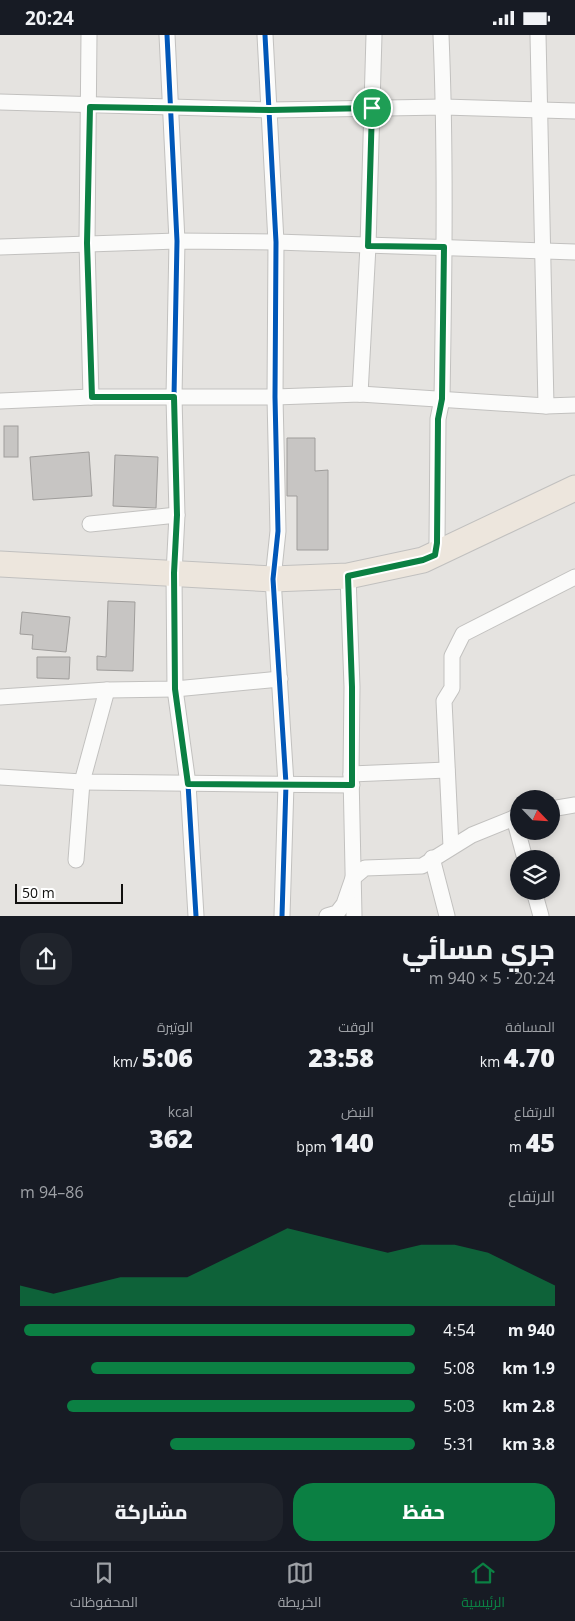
<!DOCTYPE html>
<html lang="ar">
<head>
<meta charset="utf-8">
<style>
  :root { --surface:#171b24; --page:#20242c; --text:#f1f3f6; --muted:#9ea1a6; --line:#363941; --accent:#0b8043 }
  body { margin:0; font-family:"Open Sans",Cairo,sans-serif; background:var(--page); color:var(--text); direction:rtl; height:100vh; display:flex; flex-direction:column; font-size:19px; white-space:nowrap }
  * { box-sizing:border-box; margin:0 }
  p { font-size:16px; color:var(--muted) }
  .icon { flex:none; width:28px; height:28px; fill:none; stroke:currentColor; stroke-width:2; stroke-linecap:round; stroke-linejoin:round }
  .map { position:relative; height:881px; overflow:hidden; direction:ltr }
  .side { display:flex; flex-direction:column; background:var(--surface); flex:1 }
  .side>* { flex:none }
  .needle { width:32px; rotate:115deg }
  .buttons { position:absolute; left:510px; top:755px; display:grid; gap:10px }
  .buttons a { display:grid; place-items:center; width:50px; height:50px; border-radius:50%; background:var(--surface); box-shadow:0 2px 8px #0003; font-size:25px }
  .scale { position:absolute; left:15px; bottom:12px; width:108px; box-sizing:border-box; padding-left:5px; border:2px solid #11100e; border-top:0; font-size:14px; line-height:18px; white-space:nowrap; color:#11100e; -webkit-text-stroke:4px #fff; paint-order:stroke }
  .pin { position:absolute; display:grid; place-items:center; width:42px; height:42px; color:#fff; margin:-21px; border:2px solid #fff; border-radius:50%; box-shadow:0 1px 5px #0007 }
  .round { display:grid; place-items:center; flex:none; width:52px; height:52px; border-radius:20px; background:var(--page) }
  .headline { display:flex; align-items:center; justify-content:space-between; height:85px; padding:0 20px }
  h1 { font-size:28px; font-weight:800; line-height:38px }
  .stats { display:grid; grid-template-columns:repeat(3,1fr); gap:8px; height:85px; padding:5px 20px }
  .stats div { display:grid; align-content:center }
  .stats b { font-size:25px; font-weight:800 }
  .stats small { font-size:14px; font-weight:400 }
  .stats p { font-size:14px }
  .chart { height:140px; padding:10px 20px }
  .chart p { display:flex; justify-content:space-between }
  .chart svg { width:100%; height:90px; margin-top:5px; fill:var(--accent); opacity:.7 }
  .button { display:flex; gap:10px; margin-top:auto; padding:10px 20px }
  .button a { flex:1; height:58px; border-radius:20px; background:var(--accent); color:#fff; font-size:20px; font-weight:800; line-height:58px; text-align:center }
  .button a+a { background:var(--page); color:var(--text) }
  ul { padding:0 20px; list-style:none; font-size:16px }
  li { display:grid; grid-template-columns:80px 60px 1fr; align-items:center; height:38px }
  li i { height:12px; border-radius:6px; background:var(--accent) }
  .status { display:flex; justify-content:space-between; align-items:center; height:35px; padding:0 25px; background:var(--surface); direction:ltr }
  .status svg { height:14px; fill:currentColor }
  .dock { display:flex; justify-content:space-around; align-items:center; height:70px; border-top:1px solid var(--line); background:var(--surface); font-size:14px; color:var(--muted) }
  .dock a { display:grid; justify-items:center; gap:2px }
  .dock .current { color:var(--accent) }
  .map>svg:first-child { display:block }
  .building { fill:#c7c5c3; stroke:#9f9d9b }
  .lines { fill:none; stroke-linecap:round; stroke-linejoin:round }
  .street-casing { stroke:#c2c1bf; stroke-width:17 }
  .primary-casing { stroke:#c1c0bf; stroke-width:27 }
  .street { stroke:#fbfbfa; stroke-width:15 }
  .primary { stroke:#ede6dd; stroke-width:25 }
  .cycleway-casing { stroke:#fff; stroke-width:8 }
  .cycleway { stroke:#0057b8; stroke-width:5 }
  .route-casing { stroke:#fff; stroke-width:10 }
  .route { stroke:#0b8043; stroke-width:6 }
</style>
</head>
<body>
<div class="status"><b>20:24</b><svg viewBox="0 0 49 12"><path d="M0 12V9h3v3zM5 12V6h3v6zM10 12V3h3v9zM15 12V0h3v12zM26 1h20v11H26zM47 4h2v5h-2z"/></svg></div>
<div class="map">
<svg width="575" height="881" viewBox="0 0 575 881">
  <rect width="100%" height="100%" fill="#e5e3e0"/>
  <g class="building">
    <rect x="4" y="391" width="14" height="31"/>
    <polygon points="287,403 315,403 315,436 328,435 328,515 297,515 297,461 287,461"/>
    <polygon points="89,417 92,461 33,465 30,422"/>
    <polygon points="115,420 158,422 156,473 113,471"/>
    <polygon points="108,566 135,567 133,636 97,635 97,621 106,622"/>
    <polygon points="22,577 70,582 66,617 32,614 33,600 20,599"/>
    <polygon points="37,622 70,622 69,644 37,643"/>
  </g>
  <g class="lines">
    <defs>
      <g id="street">
        <polyline points="89,0 87,208 91,362"/>
        <polyline points="167,0 177,206 174,362 177,480 174,539 175,654 188,749 196,881"/>
        <polyline points="265,0 276,207 275,362 278,496 273,544 286,749 282,881"/>
        <polyline points="538,0 546,371"/>
        <polyline points="0,67 270,75 444,72 575,76"/>
        <polyline points="0,212 177,206 276,207 575,217"/>
        <polyline points="360,359 368,211 374,0"/>
        <polyline points="0,366 91,362 275,362 360,359 546,371 575,370"/>
        <polyline points="90,489 177,480"/>
        <path d="M435 520 437 508 438 384 442 364C444 243 446 121 441 0"/>
        <polyline points="348,541 352,652 351,739 354,881"/>
        <polyline points="0,662 107,655 175,654 280,644"/>
        <polyline points="351,739 447,735"/>
        <polyline points="0,742 82,747 352,750"/>
        <polyline points="551,774 575,770"/>
        <polyline points="514,783 525,824"/>
        <polyline points="451,812 444,666 452,653 452,621 463,599 575,542"/>
        <polyline points="432,823 447,881"/>
        <polyline points="76,825 82,747 107,655"/>
        <polyline points="534,856 541,881"/>
        <polyline points="327,881 337,878 344,869 353,843 365,833 422,831 472,800 519,781"/>
      </g>
      <polyline id="primary" points="0,529 273,544 348,541 423,525 575,453"/>
    </defs>
    <use href="#street" class="street-casing"/>
    <use href="#primary" class="primary-casing"/>
    <use href="#street" class="street"/>
    <use href="#primary" class="primary"/>
    <defs>
      <g id="cycleway">
        <polyline points="167,0 177,206 174,362 177,480 174,539 175,654 188,749 196,881"/>
        <polyline points="265,0 276,207 275,362 278,496 273,544 286,749 282,881"/>
      </g>
    </defs>
    <use href="#cycleway" class="cycleway-casing"/>
    <use href="#cycleway" class="cycleway"/>
  </g>
  <g class="lines">
    <defs>
      <polygon id="route" points="90,72 270,75 372,73 368,211 444,212 442,364 438,384 437,508 435,520 423,525 348,541 352,652 352,750 188,749 175,654 174,538 177,480 174,362 92,362 87,208"/>
    </defs>
    <use href="#route" class="route-casing"/>
    <use href="#route" class="route"/>
  </g>
</svg>
<div class="buttons">
<a><svg class="needle" viewBox="-14 -14 28 28"><path d="M0-13l5 13h-10z" fill="#e53935"/><path d="M0 13l5-13h-10z" fill="#9ea1a6"/></svg></a>
<a><svg class="icon" aria-label="layers" viewBox="0 0 24 24"><path d="M12 4l9 5-9 5-9-5zM3 14l9 5 9-5"/></svg></a>
</div>
<div class="scale">50 m</div>
<div class="pin" style="left:372px;top:73px;background:#1e9e55"><svg class="icon" aria-label="arrive" viewBox="0 0 24 24"><path d="M6 21V4h12l-3 4 3 4H6"/></svg></div>
</div>
<section class="side">
<div class="headline"><div><h1>جري مسائي</h1><p>20:24 · 5 × 940 m</p></div><a class="round"><svg class="icon" aria-label="share" viewBox="0 0 24 24"><path d="M12 15V3M7 8l5-5 5 5M5 13v7h14v-7"/></svg></a></div>
<div class="stats">
<div><p>المسافة</p><b>4.70<small> km</small></b></div>
<div><p>الوقت</p><b>23:58</b></div>
<div><p>الوتيرة</p><b>5:06<small> /km</small></b></div>
</div>
<div class="stats">
<div><p>الارتفاع</p><b>45<small> m</small></b></div>
<div><p>النبض</p><b>140<small> bpm</small></b></div>
<div><p>kcal</p><b>362</b></div>
</div>
<div class="chart"><p><span>الارتفاع</span>86–94 m</p>
<svg viewBox="0 0 160 44" preserveAspectRatio="none"><path d="M0 44V34L10 38L20 34L30 30L40 30L50 30L60 22L70 14L80 6L90 10L100 14L110 18L120 14L130 14L140 18L150 26L160 34V44z"/></svg>
</div>
<ul>
<li><b>940 m</b>4:54<i style="width:99%"></i></li>
<li><b>1.9 km</b>5:08<i style="width:82%"></i></li>
<li><b>2.8 km</b>5:03<i style="width:88%"></i></li>
<li><b>3.8 km</b>5:31<i style="width:62%"></i></li>
</ul>
<div class="button"><a>حفظ</a><a>مشاركة</a></div>
</section>
<nav class="dock">
<a class="current"><svg class="icon" aria-label="home" viewBox="0 0 24 24"><path d="M3 11l9-7 9 7M6 9v11h12V9"/></svg>الرئيسية</a>
<a><svg class="icon" aria-label="map" viewBox="0 0 24 24"><path d="M3 6l6-2 6 2 6-2v14l-6 2-6-2-6 2zM9 4v14M15 6v14"/></svg>الخريطة</a>
<a><svg class="icon" aria-label="saved" viewBox="0 0 24 24"><path d="M7 4h10v16l-5-4-5 4z"/></svg>المحفوظات</a>
</nav>
</body>
</html>
